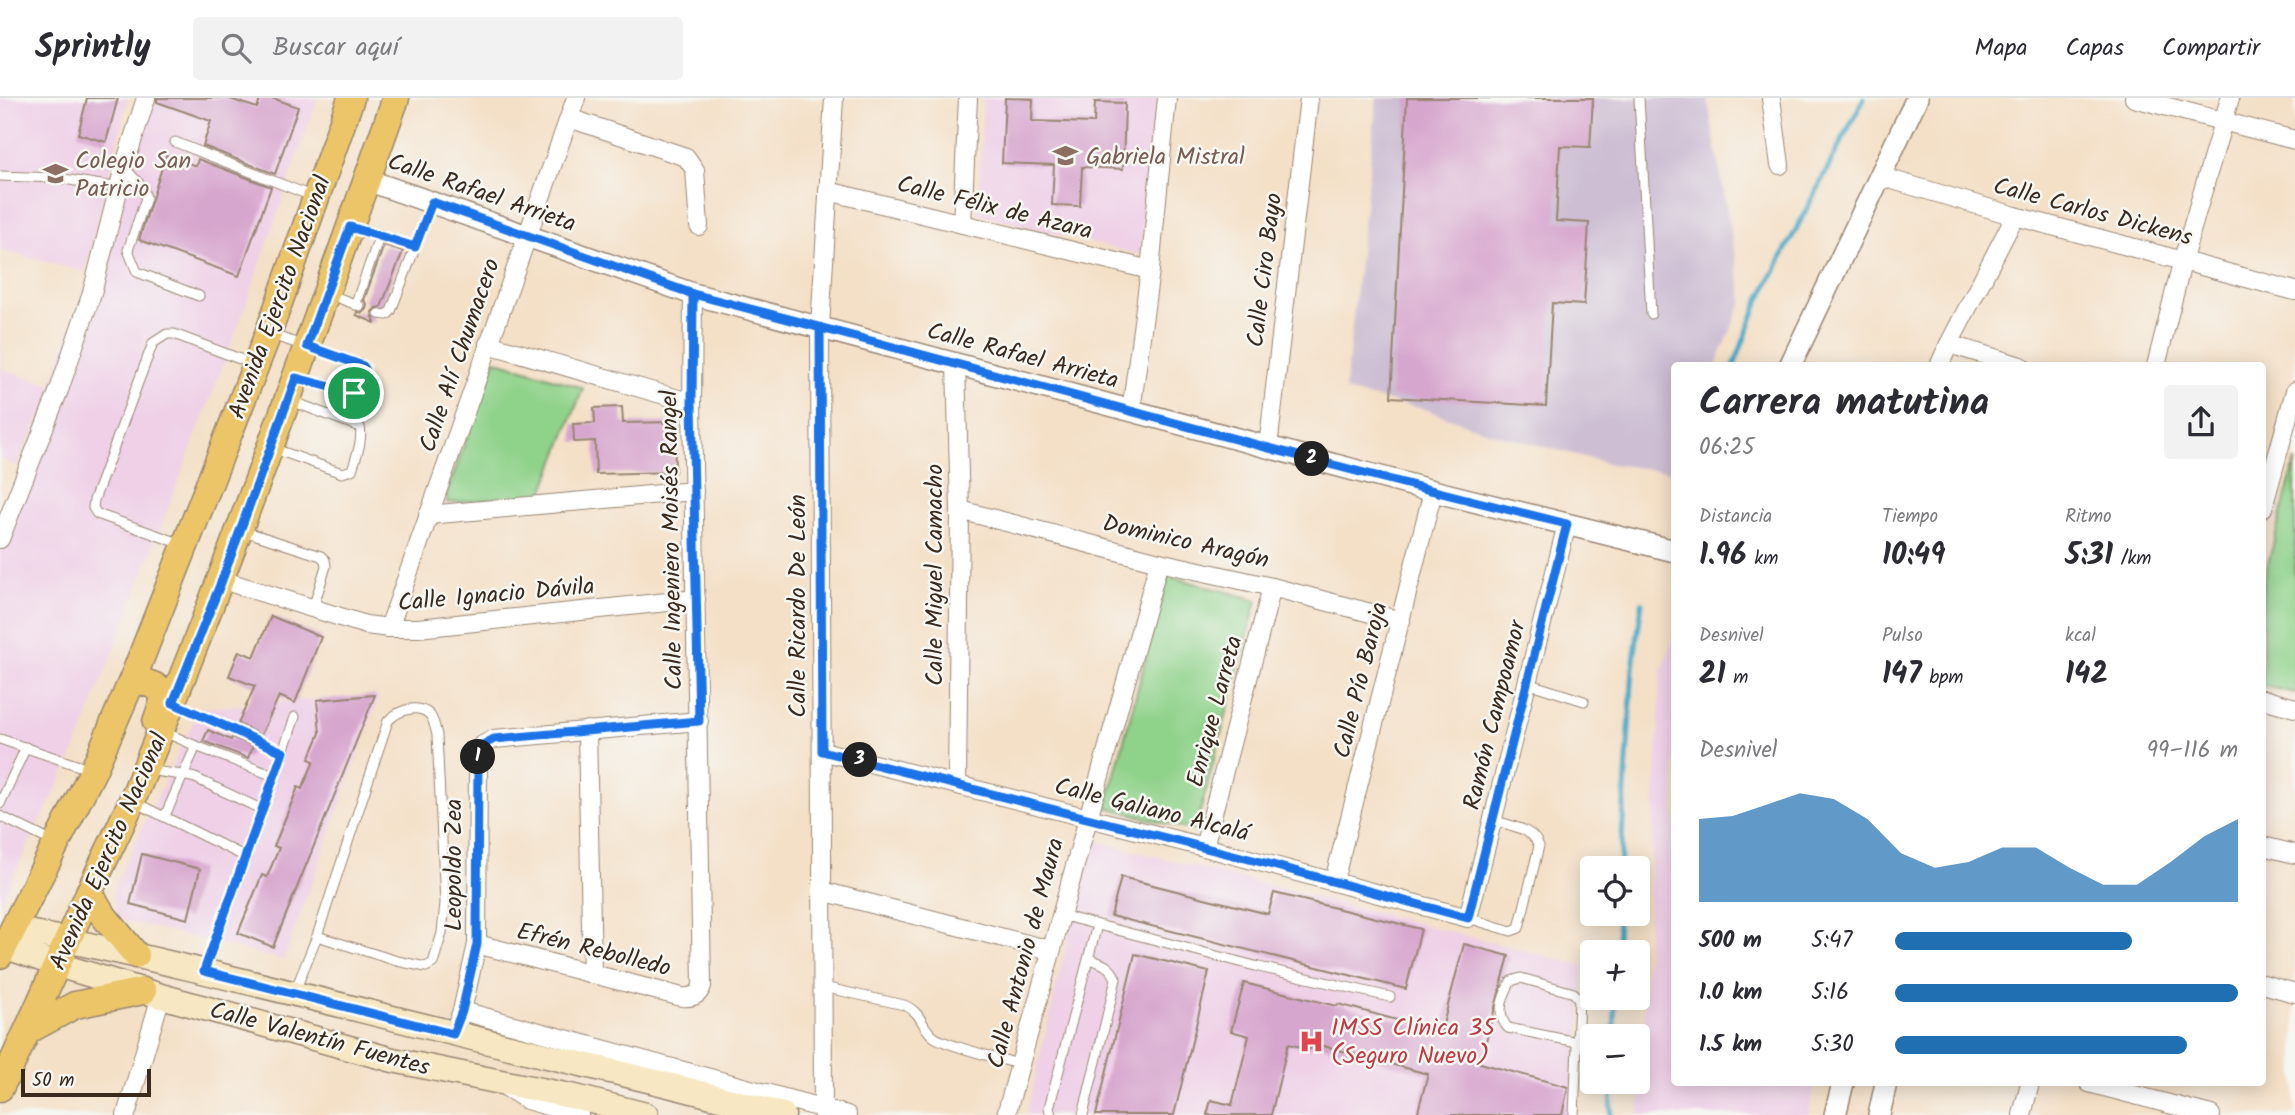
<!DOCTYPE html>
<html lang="es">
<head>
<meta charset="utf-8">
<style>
  :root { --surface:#fff; --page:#f2f2f3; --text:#2b2b33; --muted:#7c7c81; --line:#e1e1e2; --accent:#1f6fb2 }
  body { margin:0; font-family:Kalam,sans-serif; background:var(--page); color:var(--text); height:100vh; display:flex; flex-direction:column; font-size:26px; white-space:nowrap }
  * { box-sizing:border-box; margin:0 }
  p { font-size:23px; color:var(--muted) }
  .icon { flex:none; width:38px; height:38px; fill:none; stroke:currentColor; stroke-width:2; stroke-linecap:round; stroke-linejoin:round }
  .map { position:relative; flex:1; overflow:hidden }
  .details { position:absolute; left:1671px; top:264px; width:595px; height:724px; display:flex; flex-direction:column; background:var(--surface); border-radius:7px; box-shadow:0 4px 18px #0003 }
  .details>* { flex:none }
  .buttons { position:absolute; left:1580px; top:758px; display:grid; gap:14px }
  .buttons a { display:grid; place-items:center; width:70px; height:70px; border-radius:7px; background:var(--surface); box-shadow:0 4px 18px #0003; font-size:35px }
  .scale { position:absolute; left:21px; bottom:18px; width:130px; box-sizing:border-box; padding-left:7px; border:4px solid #3b2a1e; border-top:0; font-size:19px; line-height:24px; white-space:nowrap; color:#3b2a1e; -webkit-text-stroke:5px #f6f6f2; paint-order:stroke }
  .pin { position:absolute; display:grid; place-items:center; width:60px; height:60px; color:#fff; margin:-30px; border:4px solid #fff; border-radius:50%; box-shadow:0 2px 7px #0007 }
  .km { position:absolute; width:35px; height:35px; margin:-18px; border-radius:50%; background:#222; color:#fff; font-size:19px; line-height:35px; text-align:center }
  .round { display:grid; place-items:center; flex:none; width:74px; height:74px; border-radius:7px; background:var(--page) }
  .overview { display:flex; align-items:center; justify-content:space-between; height:119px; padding:0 28px }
  h1 { font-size:38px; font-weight:600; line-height:52px }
  .metrics { display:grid; grid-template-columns:repeat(3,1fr); gap:10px; height:119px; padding:7px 28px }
  .metrics div { display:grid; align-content:center }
  .metrics b { font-size:30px; font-weight:600 }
  .metrics small { font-size:19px; font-weight:400 }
  .metrics p { font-size:19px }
  .chart { height:196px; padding:14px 28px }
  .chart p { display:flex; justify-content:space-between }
  .chart svg { width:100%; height:126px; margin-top:7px; fill:var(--accent); opacity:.7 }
  ul { padding:0 28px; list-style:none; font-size:23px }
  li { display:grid; grid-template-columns:112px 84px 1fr; align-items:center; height:52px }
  li i { height:18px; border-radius:9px; background:var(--accent) }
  header { display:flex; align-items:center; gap:42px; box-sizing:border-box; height:98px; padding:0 35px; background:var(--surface); border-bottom:2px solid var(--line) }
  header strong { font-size:33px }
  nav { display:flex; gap:38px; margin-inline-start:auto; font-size:24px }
  .search { width:490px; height:63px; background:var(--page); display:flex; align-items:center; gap:18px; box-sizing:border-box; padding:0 24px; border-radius:7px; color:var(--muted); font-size:26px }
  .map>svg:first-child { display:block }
  .built { fill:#efd0e7 }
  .industrial { fill:#cdbed3 }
  .green { fill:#8fd28a; stroke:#657e54; stroke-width:2 }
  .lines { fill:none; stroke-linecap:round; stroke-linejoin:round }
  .stream { stroke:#46a8c6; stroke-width:5 }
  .building { fill:#d7a6ce }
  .service-casing { stroke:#988572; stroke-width:11 }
  .minor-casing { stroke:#988572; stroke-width:20 }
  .tertiary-casing { stroke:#988572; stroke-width:24 }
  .secondary-casing { stroke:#988572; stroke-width:27 }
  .primary-casing { stroke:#988572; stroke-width:29 }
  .service { stroke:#fff; stroke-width:9 }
  .minor { stroke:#fff; stroke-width:18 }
  .tertiary { stroke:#fff; stroke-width:21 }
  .secondary { stroke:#f7e8c3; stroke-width:24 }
  .primary { stroke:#ecc569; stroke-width:26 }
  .route-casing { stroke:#fff; stroke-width:14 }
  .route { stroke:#1a73e8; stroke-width:9 }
  .labels { text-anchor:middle; stroke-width:5; stroke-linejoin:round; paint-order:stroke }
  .education-label { font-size:24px; fill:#785e54; stroke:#f6f6f2; text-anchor:start }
  .street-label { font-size:24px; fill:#3b2a1e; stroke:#f6f6f2 }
  .health-label { font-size:24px; fill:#be3a42; stroke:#f6f6f2; text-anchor:start }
</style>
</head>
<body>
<header>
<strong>Sprintly</strong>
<div class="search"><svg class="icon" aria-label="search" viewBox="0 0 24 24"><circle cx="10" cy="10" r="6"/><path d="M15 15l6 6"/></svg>Buscar aquí</div>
<nav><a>Mapa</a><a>Capas</a><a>Compartir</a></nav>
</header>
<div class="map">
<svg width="2295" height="1017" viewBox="0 0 2295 1017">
  <rect width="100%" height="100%" fill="#f6f6f2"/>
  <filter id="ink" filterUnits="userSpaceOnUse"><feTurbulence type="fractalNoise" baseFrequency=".0143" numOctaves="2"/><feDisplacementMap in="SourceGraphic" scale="14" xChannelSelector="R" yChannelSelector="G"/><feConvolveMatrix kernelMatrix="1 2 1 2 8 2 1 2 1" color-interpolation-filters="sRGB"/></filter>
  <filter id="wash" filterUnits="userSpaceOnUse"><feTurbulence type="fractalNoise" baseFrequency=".00686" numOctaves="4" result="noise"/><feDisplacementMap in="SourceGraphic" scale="28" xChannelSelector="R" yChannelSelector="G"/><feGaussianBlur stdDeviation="1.57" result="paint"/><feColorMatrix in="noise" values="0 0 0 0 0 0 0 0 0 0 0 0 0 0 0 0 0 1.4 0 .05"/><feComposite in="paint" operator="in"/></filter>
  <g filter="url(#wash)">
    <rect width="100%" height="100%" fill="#f4e0c7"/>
    <g class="built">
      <polygon points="0,0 128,0 86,174 0,152"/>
      <polygon points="150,0 318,0 242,218 75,653 0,805 0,438"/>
      <polygon points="983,0 1159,0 1140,157 978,116"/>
      <polygon points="0,204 2,271 53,288 18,368 0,361"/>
      <polygon points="1675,537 1675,985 1815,985 1809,1017 1639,1017 1661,574"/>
      <polygon points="375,597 379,599 284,862 118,821 112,793 200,610"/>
      <polygon points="1091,742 1585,868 1573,1017 1026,1017"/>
    </g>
    <polygon class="industrial" points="1377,0 1707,0 1743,202 1716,268 1675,268 1675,367 1672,374 1611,366 1491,335 1424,311 1345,293"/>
    <g class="green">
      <polygon points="495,262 583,290 542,397 447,405 447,395"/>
      <polygon points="2295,363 2295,595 2263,588 2263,485"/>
      <polygon points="1168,478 1257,502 1195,733 1106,709"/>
    </g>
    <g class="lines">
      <g class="stream">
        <polyline points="1734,268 1758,205 1864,0"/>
        <polyline points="1620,770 1633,569 1642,505"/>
        <polyline points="1617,854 1618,816"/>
        <polyline points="1614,938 1615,900"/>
        <polyline points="1611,1017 1612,984"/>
      </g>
    </g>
    <g id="blocks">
      <g class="building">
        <polygon points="87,0 118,0 106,44 78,36"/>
        <polygon points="157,0 227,0 257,10 261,0 272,0 298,9 275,76 203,48 211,23 157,4"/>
        <polygon points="1005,0 1033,1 1032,23 1094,25 1095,4 1125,5 1123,71 1082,69 1080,108 1052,107 1054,67 1002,65"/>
        <polygon points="1407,0 1593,0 1590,49 1560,48 1556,123 1589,125 1584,207 1552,205 1546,308 1391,299"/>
        <polygon points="166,57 196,68 198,61 271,89 239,178 139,142"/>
        <polygon points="384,147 403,153 381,209 376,210 372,214 375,225 356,217 357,214 362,215 366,211 367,206 364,202"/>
        <polygon points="622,309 623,325 674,324 675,374 596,376 595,343 574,344 573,326 595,325 594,310"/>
        <polygon points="271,518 321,539 295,605 279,598 261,637 238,626 255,588 229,578 239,553 254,559"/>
        <polygon points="375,597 273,849 238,835 262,777 267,779 279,750 274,748 298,689 302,691 314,663 309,661 320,635 317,602"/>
        <polygon points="208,632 231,642 232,639 253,648 248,660 203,643"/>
        <polygon points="142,756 200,771 188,821 130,806"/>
        <polygon points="1121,779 1268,816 1274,795 1421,831 1406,891 1111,818"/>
        <polygon points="1464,846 1509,858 1480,965 1568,989 1562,1017 1417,1017 1428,976 1312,945 1310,951 1288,946 1271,1017 1207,1017 1211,1002 1232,1007 1249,938 1231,933 1244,885 1337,908 1338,906 1441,934"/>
        <polygon points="1135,856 1209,874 1174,1017 1096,1017"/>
      </g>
    </g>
  </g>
  <g filter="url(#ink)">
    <use href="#blocks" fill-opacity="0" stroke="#988572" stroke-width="2"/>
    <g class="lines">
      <defs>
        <g id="service">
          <polyline points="1639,0 1651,216"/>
          <polyline points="175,44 314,99"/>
          <polyline points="124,69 143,90 146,100 128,152 137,174 199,198"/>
          <polyline points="0,78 57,80 120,90"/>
          <polyline points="352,130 415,149"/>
          <polyline points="328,196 360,208"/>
          <polyline points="355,207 380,137"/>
          <polyline points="379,216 387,217 391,213 432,105"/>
          <polyline points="269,236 359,266 363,268 365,271 358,292 351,296 297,280"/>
          <path d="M272 350 342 375 352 372C356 359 363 343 360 329L291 303"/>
          <polyline points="241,432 321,458 325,462 326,468 313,510"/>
          <polyline points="182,446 97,416 93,410 94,402 153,245 167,236 174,236 253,266"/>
          <polyline points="1527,585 1584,603"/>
          <polyline points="175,606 283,654"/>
          <polyline points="162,633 196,648"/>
          <polyline points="0,641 91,672"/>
          <path d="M147 671C163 676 179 675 195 680L263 712"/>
          <polyline points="134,704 246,759 205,871"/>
          <polyline points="0,706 26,649"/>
          <polyline points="0,718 55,745"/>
          <polyline points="165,718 196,648 274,678"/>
          <polyline points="246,759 295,619"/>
          <polyline points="1060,817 1259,869 1390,899"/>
          <path d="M1468 820 1511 833 1519 830 1539 748C1533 730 1510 728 1493 722"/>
          <path d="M823 889 904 907C923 915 920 928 934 939 947 948 1001 961 1019 966"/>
          <path d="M295 893 317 838 388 623C397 613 417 605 429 616 434 621 435 630 437 637L445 805 442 835 433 865 426 869 397 863 317 838"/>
          <polyline points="1051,1017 1049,1010 1097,827"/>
          <path d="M1083 1017 1116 881C1111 868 1102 865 1089 861"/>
          <path d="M1574 1017 1579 902 1574 895 1521 880 1511 883C1503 898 1495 916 1508 930L1577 944"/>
        </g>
        <g id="minor">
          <polyline points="1771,0 1780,67"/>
          <polyline points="2134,0 2295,42"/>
          <polyline points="569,20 686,59 695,72 699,128"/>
          <polyline points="1879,78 2015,118 2295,193"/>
          <polyline points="828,93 1150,172"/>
          <polyline points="962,126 968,0"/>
          <polyline points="488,246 692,305"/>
          <polyline points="1949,246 2021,268"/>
          <polyline points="956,267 960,412 957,687"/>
          <polyline points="1939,268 1949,246 2015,118"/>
          <polyline points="2156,268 2183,161 2230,0"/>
          <polyline points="1131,313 1150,172 1167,0"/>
          <polyline points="1268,349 1309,0"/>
          <polyline points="2263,410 2295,293"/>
          <polyline points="960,412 1159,464 1272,489 1401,523"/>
          <polyline points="428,417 694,393"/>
          <polyline points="0,441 59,292 92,195 124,69 146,0"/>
          <polyline points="222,482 366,527 389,530 418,530 696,501"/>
          <polyline points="389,530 576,0"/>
          <polyline points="2263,601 2295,610"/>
          <polyline points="587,632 592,876"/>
          <polyline points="822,653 1204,749 1468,820 1567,426"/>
          <polyline points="2263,748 2295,756"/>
          <polyline points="1204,749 1272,489"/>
          <polyline points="1334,783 1433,393"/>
          <polyline points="822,793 1050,852"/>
          <path d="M477 846 682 899C692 900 699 897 702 888L692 305 693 196"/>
          <polyline points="2263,886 2295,895"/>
          <polyline points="462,913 847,1017"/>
          <polyline points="453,936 462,913 477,846 478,660 481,648 494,641 699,623"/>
          <polyline points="2089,985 2211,1017"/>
          <polyline points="506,989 527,1002 579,1017"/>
          <polyline points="126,1017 161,898"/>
          <polyline points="823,1017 820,229 834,0"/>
          <polyline points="1006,1017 1159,464"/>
          <polyline points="2022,1017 2030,985"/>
        </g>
        <g id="tertiary">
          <polyline points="367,82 693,196 1433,393 1675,453"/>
          <polyline points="1790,268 1917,0"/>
          <polyline points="1835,1017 1843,985"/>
          <polyline points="1879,1017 1886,985"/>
        </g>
        <g id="secondary">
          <path d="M14 831C161 861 307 899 453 935 563 963 674 986 783 1017"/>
          <polyline points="4,848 58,867 161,898 393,962 575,999 646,1017"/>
        </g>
        <g id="primary">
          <polyline points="133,580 155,588 163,595 163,604 156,624"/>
          <polyline points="89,794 103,817 136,857"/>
          <polyline points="0,857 93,673 133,580 268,236 351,0"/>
          <polyline points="29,932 75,907 143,893"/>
          <path d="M0 990C32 926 59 860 89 795 104 761 122 727 136 693 231 465 313 232 396 0"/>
        </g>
      </defs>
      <use href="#service" class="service-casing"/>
      <use href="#minor" class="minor-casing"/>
      <use href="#tertiary" class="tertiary-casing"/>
      <use href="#secondary" class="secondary-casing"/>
      <use href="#primary" class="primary-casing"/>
      <use href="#service" class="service"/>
      <use href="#minor" class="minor"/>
      <use href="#tertiary" class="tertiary"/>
      <use href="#secondary" class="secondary"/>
      <use href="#primary" class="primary"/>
    </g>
  </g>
  <g class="lines" filter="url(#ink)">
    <defs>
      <path id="route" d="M354 295 296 280 222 482 173 605 283 654 204 873 453 936 462 913 477 846 478 660 481 648 494 641 699 623 692 305 693 196C985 272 1274 355 1567 426L1468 820 1269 766 822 653 820 229 693 196 432 104 415 149 350 129 307 248 363 268 365 271 358 292 354 295"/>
    </defs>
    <use href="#route" class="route-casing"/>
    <use href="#route" class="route"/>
  </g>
  <defs>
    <symbol id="school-bare" viewBox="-9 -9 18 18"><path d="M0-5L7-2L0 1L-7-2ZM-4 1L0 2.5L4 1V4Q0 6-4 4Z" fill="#8d6e63" stroke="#f6f6f2" stroke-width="2.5" paint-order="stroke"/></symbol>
    <symbol id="hospital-bare" viewBox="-9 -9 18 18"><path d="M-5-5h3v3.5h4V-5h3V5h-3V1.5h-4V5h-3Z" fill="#e0444e" stroke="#f6f6f2" stroke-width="2.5" paint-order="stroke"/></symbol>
  </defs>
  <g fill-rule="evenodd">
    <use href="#school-bare" x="1048" y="40" width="35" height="35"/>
    <use href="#school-bare" x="38" y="58" width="35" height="35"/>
    <use href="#hospital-bare" x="1294" y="926" width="35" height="35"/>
  </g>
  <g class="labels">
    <g class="education-label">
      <text x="1086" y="66">Gabriela Mistral</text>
      <text x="75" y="70">Colegio San<tspan x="75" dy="28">Patricio</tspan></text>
    </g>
    <g class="street-label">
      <text transform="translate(482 94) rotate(19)" y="8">Calle Rafael Arrieta</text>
      <text transform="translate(995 109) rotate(14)" y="8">Calle Félix de Azara</text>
      <text transform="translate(2093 113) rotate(15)" y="8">Calle Carlos Dickens</text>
      <text transform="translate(1264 172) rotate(-83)" y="8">Calle Ciro Bayo</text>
      <text transform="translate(279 199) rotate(-70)" y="8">Avenida Ejercito Nacional</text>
      <text transform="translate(459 257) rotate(-71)" y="8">Calle Alí Chumacero</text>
      <text transform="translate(1023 257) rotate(15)" y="8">Calle Rafael Arrieta</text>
      <text transform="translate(671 442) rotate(-91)" y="8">Calle Ingeniero Moisés Rangel</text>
      <text transform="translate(1186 443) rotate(13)" y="8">Dominico Aragón</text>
      <text transform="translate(934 477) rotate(-90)" y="8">Calle Miguel Camacho</text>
      <text transform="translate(496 496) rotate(-5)" y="8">Calle Ignacio Dávila</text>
      <text transform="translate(797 508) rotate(-90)" y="8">Calle Ricardo De León</text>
      <text transform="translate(1360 582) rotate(-76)" y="8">Calle Pío Baroja</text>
      <text transform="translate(1214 613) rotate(-75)" y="8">Enrique Larreta</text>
      <text transform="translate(1494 617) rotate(-76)" y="8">Ramón Campoamor</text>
      <text transform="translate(1152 711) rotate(14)" y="8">Calle Galiano Alcalá</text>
      <text transform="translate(108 753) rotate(-66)" y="8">Avenida Ejercito Nacional</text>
      <text transform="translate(453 767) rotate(-90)" y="8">Leopoldo Zea</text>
      <text transform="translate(594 851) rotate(14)" y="8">Efrén Rebolledo</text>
      <text transform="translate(1025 855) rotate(-75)" y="8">Calle Antonio de Maura</text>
      <text transform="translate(320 940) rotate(15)" y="8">Calle Valentín Fuentes</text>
    </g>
    <g class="health-label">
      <text x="1331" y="937">IMSS Clínica 35<tspan x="1331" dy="28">(Seguro Nuevo)</tspan></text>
    </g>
  </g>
</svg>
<div class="buttons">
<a><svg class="icon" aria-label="locate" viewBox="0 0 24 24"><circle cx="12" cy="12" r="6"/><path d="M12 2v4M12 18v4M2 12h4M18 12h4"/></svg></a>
<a>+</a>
<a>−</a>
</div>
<div class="scale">50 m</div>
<div class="pin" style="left:354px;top:295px;background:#1e9e55"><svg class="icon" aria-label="arrive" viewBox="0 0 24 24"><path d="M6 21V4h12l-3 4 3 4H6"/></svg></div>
<b class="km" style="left:478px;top:659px">1</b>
<b class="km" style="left:1312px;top:361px">2</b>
<b class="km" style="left:860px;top:662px">3</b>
<section class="details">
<div class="overview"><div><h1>Carrera matutina</h1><p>06:25</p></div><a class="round"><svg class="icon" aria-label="share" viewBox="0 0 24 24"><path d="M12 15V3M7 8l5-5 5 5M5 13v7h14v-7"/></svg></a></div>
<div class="metrics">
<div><p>Distancia</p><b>1.96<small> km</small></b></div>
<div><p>Tiempo</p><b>10:49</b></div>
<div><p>Ritmo</p><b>5:31<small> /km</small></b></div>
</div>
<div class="metrics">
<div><p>Desnivel</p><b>21<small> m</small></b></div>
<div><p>Pulso</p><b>147<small> bpm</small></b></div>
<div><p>kcal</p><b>142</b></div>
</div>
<div class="chart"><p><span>Desnivel</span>99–116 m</p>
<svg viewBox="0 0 160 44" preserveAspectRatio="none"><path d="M0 44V15L10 14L20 10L30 6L40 8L50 15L60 27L70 32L80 30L90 25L100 25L110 32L120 38L130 38L140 30L150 21L160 15V44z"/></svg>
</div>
<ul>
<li><b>500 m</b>5:47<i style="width:69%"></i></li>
<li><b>1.0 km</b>5:16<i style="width:100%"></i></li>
<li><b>1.5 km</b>5:30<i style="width:85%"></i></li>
</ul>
</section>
</div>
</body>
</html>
